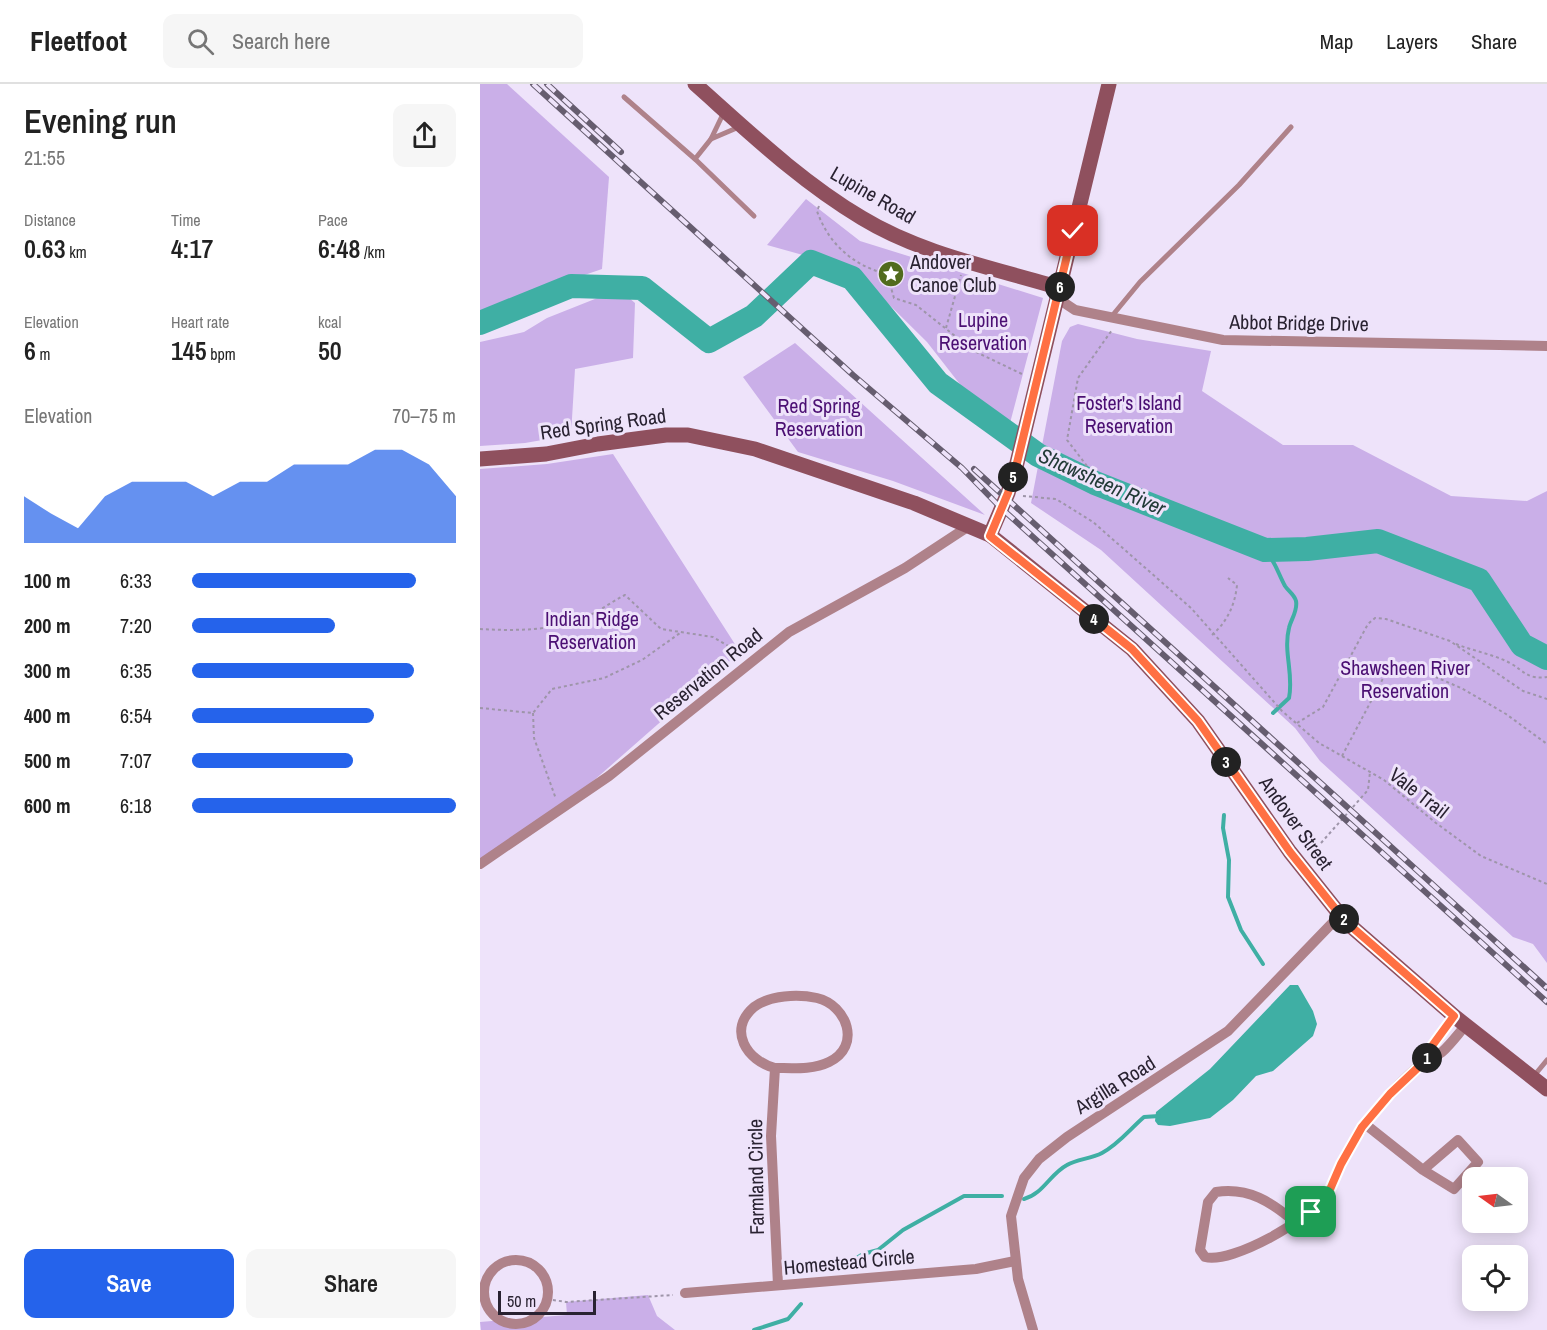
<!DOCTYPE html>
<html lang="en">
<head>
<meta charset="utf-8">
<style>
  :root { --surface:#fff; --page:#f6f6f6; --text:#222; --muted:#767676; --line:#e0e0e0; --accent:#2563eb }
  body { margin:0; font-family:"Archivo Narrow",sans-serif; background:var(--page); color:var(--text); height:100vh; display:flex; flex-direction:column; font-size:22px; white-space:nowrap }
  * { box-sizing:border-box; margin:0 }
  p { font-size:20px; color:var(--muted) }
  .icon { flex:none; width:33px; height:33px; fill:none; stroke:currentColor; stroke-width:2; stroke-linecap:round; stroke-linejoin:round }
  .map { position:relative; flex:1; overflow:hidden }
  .details { display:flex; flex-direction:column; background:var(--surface); width:480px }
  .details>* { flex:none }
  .needle { width:39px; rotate:284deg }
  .controls { position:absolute; left:982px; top:1083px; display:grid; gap:12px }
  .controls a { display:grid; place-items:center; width:66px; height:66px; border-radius:12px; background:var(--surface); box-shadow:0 3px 15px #0003; font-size:30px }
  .scale { position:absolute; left:18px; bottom:15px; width:98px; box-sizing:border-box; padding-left:6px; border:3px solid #292231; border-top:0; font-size:16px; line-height:21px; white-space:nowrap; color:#292231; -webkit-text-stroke:4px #eee3fa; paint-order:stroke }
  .pin { position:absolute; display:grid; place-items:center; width:51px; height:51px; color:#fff; margin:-26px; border-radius:12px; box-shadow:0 3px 9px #0006 }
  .km { position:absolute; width:30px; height:30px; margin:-15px; border-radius:50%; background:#222; color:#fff; font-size:16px; line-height:30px; text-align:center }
  .round { display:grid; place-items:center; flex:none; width:63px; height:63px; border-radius:12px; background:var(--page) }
  .head { display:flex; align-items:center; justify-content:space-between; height:102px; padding:0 24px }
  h1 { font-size:33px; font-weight:600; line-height:45px }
  .metrics { display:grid; grid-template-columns:repeat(3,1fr); gap:9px; height:102px; padding:6px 24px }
  .metrics div { display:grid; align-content:center }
  .metrics b { font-size:26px; font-weight:600 }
  .metrics small { font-size:16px; font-weight:400 }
  .metrics p { font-size:16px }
  .chart { height:168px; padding:12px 24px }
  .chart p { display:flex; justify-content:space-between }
  .chart svg { width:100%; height:108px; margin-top:6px; fill:var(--accent); opacity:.7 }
  .action { display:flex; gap:12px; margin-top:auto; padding:12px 24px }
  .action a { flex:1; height:69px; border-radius:12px; background:var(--accent); color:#fff; font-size:24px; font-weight:600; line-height:69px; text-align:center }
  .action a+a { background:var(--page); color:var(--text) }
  ul { padding:0 24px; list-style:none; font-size:20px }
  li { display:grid; grid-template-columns:96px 72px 1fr; align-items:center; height:45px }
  li i { height:15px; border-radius:8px; background:var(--accent) }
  header { display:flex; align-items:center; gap:36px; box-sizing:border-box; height:84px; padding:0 30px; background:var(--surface); border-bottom:2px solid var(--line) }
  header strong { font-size:28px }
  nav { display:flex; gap:33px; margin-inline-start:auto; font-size:21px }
  .search { width:420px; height:54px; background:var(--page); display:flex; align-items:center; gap:15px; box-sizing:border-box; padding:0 21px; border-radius:12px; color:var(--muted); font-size:22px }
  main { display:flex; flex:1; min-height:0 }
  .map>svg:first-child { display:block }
  .green { fill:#caafe8 }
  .water { fill:#3fafa4 }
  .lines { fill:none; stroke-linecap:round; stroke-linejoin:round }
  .stream { stroke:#3fafa4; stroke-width:4 }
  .river { stroke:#3fafa4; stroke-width:24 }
  .path { stroke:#9e95a9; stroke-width:2; stroke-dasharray:3 3; stroke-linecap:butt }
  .lane { stroke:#af828a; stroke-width:5 }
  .street { stroke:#af828a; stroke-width:10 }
  .secondary { stroke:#8f505e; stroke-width:15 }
  .rail-casing { stroke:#665d6f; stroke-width:6 }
  .rail { stroke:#eee3fa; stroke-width:4; stroke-dasharray:11; stroke-linecap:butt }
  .route-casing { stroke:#fff; stroke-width:12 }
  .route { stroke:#ff7043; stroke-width:8 }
  .labels { text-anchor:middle; stroke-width:6; stroke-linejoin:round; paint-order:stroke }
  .street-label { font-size:20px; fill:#292231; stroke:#eee3fa }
  .poi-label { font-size:20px; fill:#292231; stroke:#eee3fa; text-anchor:start }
  .park-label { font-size:20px; fill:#4b0f73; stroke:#eee3fa }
  .water-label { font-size:21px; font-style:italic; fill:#223a37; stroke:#eee3fa }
</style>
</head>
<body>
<header>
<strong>Fleetfoot</strong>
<div class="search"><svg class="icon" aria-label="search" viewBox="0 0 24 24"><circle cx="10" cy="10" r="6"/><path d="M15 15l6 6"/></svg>Search here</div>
<nav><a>Map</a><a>Layers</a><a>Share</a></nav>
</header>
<main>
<section class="details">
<div class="head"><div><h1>Evening run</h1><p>21:55</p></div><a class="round"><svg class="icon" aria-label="share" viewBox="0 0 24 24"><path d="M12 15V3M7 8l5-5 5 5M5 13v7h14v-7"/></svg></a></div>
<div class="metrics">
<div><p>Distance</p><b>0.63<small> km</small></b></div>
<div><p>Time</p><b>4:17</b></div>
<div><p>Pace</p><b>6:48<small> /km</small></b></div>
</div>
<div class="metrics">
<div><p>Elevation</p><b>6<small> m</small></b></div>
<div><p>Heart rate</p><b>145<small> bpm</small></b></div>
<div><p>kcal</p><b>50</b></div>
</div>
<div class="chart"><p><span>Elevation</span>70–75 m</p>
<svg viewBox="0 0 160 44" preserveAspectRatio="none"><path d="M0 44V25L10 32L20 38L30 25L40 19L50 19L60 19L70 25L80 19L90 19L100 12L110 12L120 12L130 6L140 6L150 12L160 25V44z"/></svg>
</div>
<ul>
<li><b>100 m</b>6:33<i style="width:85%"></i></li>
<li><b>200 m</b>7:20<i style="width:54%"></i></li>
<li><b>300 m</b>6:35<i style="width:84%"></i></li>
<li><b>400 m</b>6:54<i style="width:69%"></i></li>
<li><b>500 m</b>7:07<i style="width:61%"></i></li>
<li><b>600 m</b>6:18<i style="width:100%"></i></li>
</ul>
<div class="action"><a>Save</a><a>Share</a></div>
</section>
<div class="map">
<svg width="1067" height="1246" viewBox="0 0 1067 1246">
  <rect width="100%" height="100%" fill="#eee3fa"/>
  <g class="green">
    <polygon points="0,0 27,0 129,93 122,185 0,227"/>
    <polygon points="326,115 380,157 563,214 525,358 447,258 373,185 287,161"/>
    <polygon points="135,207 141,207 155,219 153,274 95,285 91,351 45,359 0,362 0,258 44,248 67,234"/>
    <polygon points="598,240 657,255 731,267 722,307 803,361 873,361 971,412 1047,417 1067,407 1067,879 1053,860 1033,853 840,677 815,644 621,466 551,419 582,257 590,243"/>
    <polygon points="315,259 505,431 413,397 318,368 263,293"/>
    <polygon points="133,370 260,568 95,713 0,778 0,385 67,380"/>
    <polygon points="168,1211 177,1232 195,1246 1,1246 0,1238 87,1231 86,1218"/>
  </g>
  <polygon class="water" points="810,901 818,901 833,927 837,940 833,952 793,987 776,992 753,1016 730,1034 690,1042 678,1041 675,1037 676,1028 730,985"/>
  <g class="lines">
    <g class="stream">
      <path d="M785 466C795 477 798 489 805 502 809 508 814 510 816 517 818 527 811 535 809 544 803 568 814 590 809 614L793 629"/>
      <polyline points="744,731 743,744 749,776 748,813 761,846 783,880"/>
      <path d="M544 1115C563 1110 570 1090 587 1081 597 1075 611 1075 622 1069 639 1060 650 1045 664 1033L679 1032"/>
      <polyline points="366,1181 383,1170 398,1166 423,1146 484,1112 522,1112"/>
      <polyline points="274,1246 308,1235 321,1220"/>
    </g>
    <polyline class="river" points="0,239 91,202 162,204 229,257 274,232 331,178 372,194 458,299 558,371 615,399 785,466 827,465 898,457 999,496 1042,561 1067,574"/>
    <g class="path">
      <path d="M339 122 337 127C348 159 373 182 407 190L414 214 436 221 494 267 544 291"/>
      <polyline points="466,244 481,191"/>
      <polyline points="607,382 587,356 598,294 632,246"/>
      <polyline points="543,412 576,415 613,438 711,524 802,627 839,659 904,696 956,739 1001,772 1067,800"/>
      <path d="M0 545C36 547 75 547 108 532 121 526 133 517 145 511L181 545 233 553 262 570"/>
      <path d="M732 551C747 538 755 521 757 501L748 494"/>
      <path d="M976 560C993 567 1013 570 1030 579 1044 587 1048 596 1067 593"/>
      <polyline points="867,581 937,585 981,604 1026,630 1067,660"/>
      <polyline points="0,624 53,629 72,605 124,594 162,576 200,549"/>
      <polyline points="53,629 54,654 76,715"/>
      <polyline points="817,639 843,623 888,540 895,534 906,535 970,557 1043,607 1067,615"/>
      <polyline points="862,672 908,585"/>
      <polyline points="841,759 888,706 890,688"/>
      <polyline points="67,1215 86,1218 193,1211"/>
    </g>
    <g class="lane">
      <polyline points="144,13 215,75 274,132"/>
      <polyline points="244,28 231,55 259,43"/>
      <polyline points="215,75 231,55"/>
      <polyline points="632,232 660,198 759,101 811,43"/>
      <polyline points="1053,993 1067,976"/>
    </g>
    <g class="street">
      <polyline points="577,214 595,226 743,256 1067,262"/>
      <polyline points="0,780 129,692 309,548 425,484 489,442"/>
      <polyline points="947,975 952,962 974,932"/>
      <path d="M295 984C312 984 333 986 349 978 382 962 367 921 337 914 318 910 290 911 274 923 247 946 267 977 295 984L291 1052 298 1201"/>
      <polyline points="885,1040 943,1086 974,1105 998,1078 978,1056 943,1086"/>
      <path d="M815 1138C791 1118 769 1103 736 1108L728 1118 720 1166 725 1173C753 1180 830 1135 847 1111 854 1102 856 1088 862 1078 875 1053 890 1031 909 1011 920 999 933 986 946 976 950 973 957 972 962 968 971 960 978 950 986 941"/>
      <circle cx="36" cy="1208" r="32"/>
      <polyline points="205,1209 496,1185 535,1177"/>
      <polyline points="553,1246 538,1195 531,1132 544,1094 559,1075 587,1053 748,947 860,831"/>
    </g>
    <g class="secondary">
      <path d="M215 0C269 48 320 97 382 134 441 170 514 184 580 204"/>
      <polyline points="0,375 66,370 118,360 186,351 208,351 275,365 434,419 510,451 652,565 718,637 810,768 865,837 974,932 1067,1005"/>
      <polyline points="510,451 528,409 537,379 629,0"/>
    </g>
    <defs>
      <g id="rail">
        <polyline points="53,0 373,291 482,384 520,423 1067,918"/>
        <polyline points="67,0 141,68"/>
        <polyline points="494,385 1067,904"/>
      </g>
    </defs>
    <use href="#rail" class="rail-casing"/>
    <use href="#rail" class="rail"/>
  </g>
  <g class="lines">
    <defs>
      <polyline id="route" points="593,147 537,379 528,409 510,452 652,565 718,637 810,768 865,837 974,932 952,962 947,975 910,1010 882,1043 861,1080 848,1110 831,1128"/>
    </defs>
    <use href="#route" class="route-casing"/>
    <use href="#route" class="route"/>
  </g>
  <defs>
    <symbol id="sight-disc" viewBox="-11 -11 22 22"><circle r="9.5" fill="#516b1d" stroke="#eee3fa"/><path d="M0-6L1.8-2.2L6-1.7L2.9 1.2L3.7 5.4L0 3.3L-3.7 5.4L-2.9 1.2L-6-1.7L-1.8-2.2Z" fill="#fff"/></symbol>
  </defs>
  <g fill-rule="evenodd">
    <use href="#sight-disc" x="396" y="175" width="30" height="30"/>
  </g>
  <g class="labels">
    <g class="street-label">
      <text transform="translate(393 111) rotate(30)" y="7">Lupine Road</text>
      <text transform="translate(819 239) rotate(1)" y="7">Abbot Bridge Drive</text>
      <text transform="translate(123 340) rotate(-8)" y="7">Red Spring Road</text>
      <text transform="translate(228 590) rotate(-39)" y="7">Reservation Road</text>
      <text transform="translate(939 709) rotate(38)" y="7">Vale Trail</text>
      <text transform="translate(816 739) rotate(54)" y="7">Andover Street</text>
      <text transform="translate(635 1001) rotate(-32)" y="7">Argilla Road</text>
      <text transform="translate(276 1093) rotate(-91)" y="7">Farmland Circle</text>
      <text transform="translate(369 1178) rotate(-5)" y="7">Homestead Circle</text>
    </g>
    <g class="poi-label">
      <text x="430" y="185">Andover<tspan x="430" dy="23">Canoe Club</tspan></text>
    </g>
    <g class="park-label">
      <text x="503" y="243">Lupine<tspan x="503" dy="23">Reservation</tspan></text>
      <text x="649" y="326">Foster's Island<tspan x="649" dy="23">Reservation</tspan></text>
      <text x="339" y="329">Red Spring<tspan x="339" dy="23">Reservation</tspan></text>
      <text x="112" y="542">Indian Ridge<tspan x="112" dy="23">Reservation</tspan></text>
      <text x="925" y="591">Shawsheen River<tspan x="925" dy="23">Reservation</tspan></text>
    </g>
    <g class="water-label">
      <text transform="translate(622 398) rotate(24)" y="7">Shawsheen River</text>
    </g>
  </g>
</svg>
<div class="controls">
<a><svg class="needle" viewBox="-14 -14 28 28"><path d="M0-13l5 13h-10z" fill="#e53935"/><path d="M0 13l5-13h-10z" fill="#767676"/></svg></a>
<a><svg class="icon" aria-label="locate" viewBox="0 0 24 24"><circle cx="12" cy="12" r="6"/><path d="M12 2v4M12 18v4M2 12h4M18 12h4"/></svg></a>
</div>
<div class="scale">50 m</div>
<div class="pin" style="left:831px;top:1128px;background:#1e9e55"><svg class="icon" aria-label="arrive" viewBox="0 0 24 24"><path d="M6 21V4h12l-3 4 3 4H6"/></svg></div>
<div class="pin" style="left:593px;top:147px;background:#d93025"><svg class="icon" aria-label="check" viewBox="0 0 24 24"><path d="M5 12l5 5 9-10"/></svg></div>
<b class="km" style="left:947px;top:974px">1</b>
<b class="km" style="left:864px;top:835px">2</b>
<b class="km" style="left:746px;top:678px">3</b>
<b class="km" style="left:614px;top:535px">4</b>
<b class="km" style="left:533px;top:393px">5</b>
<b class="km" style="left:580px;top:203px">6</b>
</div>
</main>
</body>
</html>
